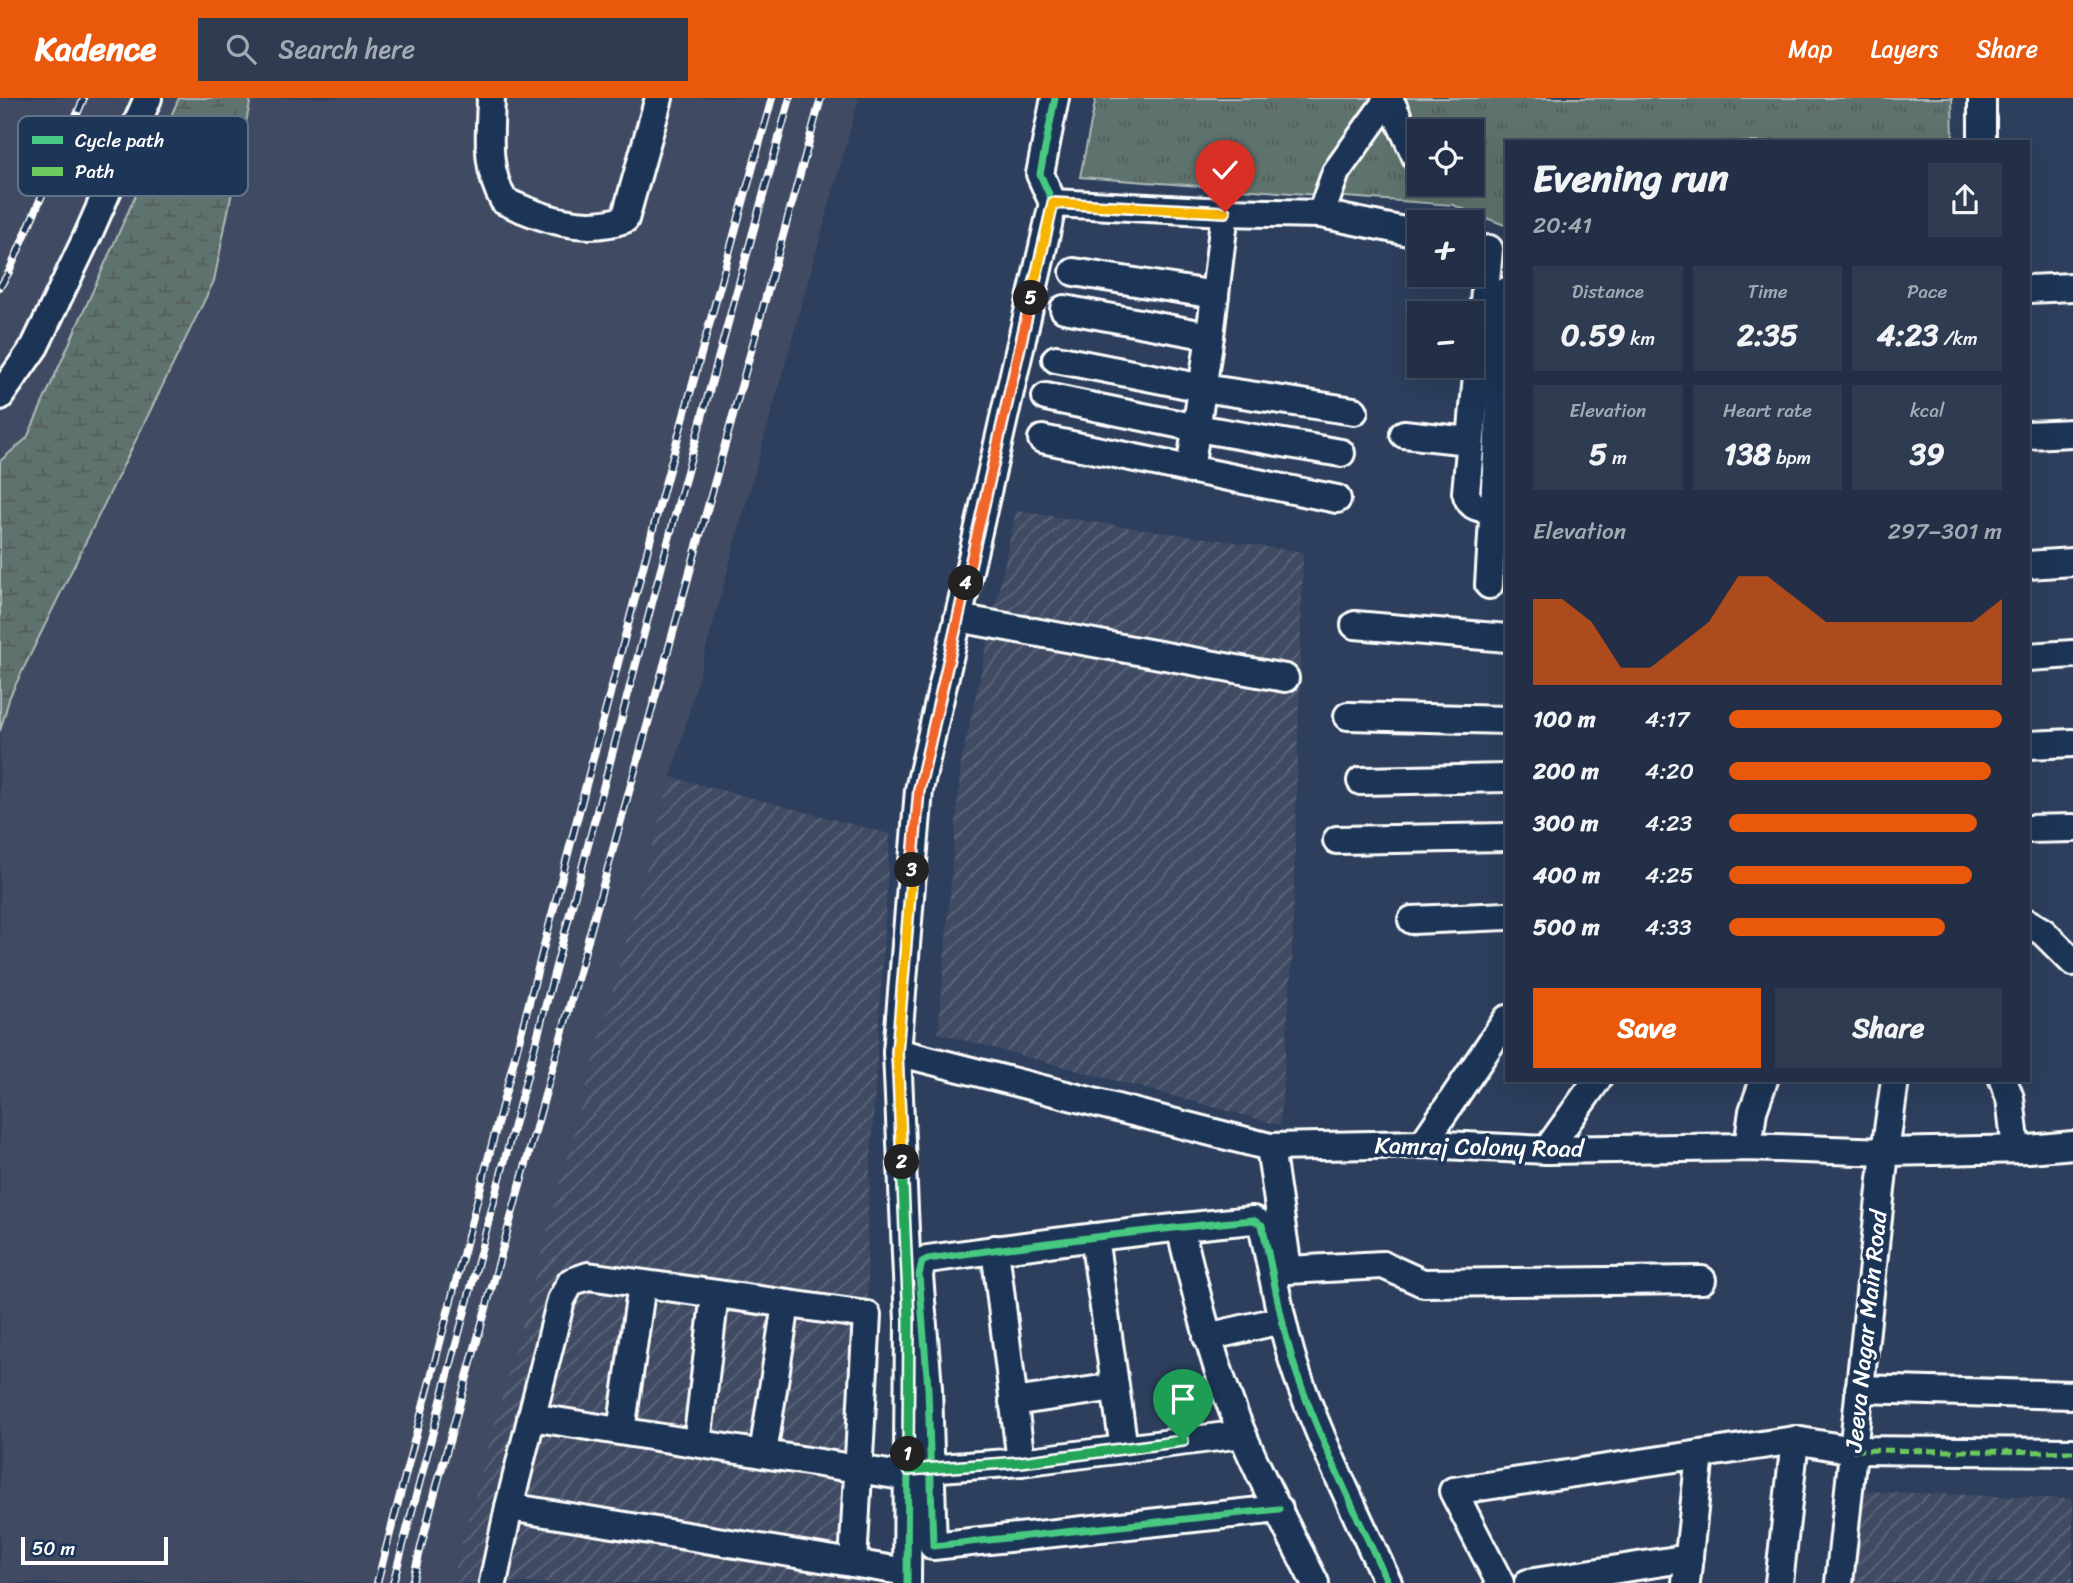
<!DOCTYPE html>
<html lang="en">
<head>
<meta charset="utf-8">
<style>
  :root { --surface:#222f46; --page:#2e3b51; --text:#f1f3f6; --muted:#a2a9b3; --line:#3f4a5f; --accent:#ea580c }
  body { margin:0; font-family:Sriracha,sans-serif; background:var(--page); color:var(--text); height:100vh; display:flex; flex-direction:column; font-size:26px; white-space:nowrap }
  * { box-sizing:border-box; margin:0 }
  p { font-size:23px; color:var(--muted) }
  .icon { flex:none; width:38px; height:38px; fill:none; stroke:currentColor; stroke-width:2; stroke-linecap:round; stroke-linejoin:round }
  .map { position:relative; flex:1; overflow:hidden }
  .sheet { position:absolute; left:1505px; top:42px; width:525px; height:942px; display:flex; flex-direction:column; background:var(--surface); border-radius:0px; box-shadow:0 7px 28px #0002,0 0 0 2px var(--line) }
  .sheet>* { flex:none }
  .controls { position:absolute; left:1407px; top:21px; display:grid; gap:14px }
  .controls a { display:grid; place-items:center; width:77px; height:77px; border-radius:0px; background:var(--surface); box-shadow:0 7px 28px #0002,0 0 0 2px var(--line); font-size:35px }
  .scale { position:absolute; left:21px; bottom:18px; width:147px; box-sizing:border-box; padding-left:7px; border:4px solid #fff; border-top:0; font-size:19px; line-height:24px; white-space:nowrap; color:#fff; -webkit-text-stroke:5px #1d3557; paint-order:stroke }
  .pin { position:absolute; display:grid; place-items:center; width:60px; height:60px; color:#fff; margin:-72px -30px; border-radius:50% 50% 50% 0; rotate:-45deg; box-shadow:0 0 7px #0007 }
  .pin .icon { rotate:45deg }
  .km { position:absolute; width:35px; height:35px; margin:-18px; border-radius:50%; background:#222; color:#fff; font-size:19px; line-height:35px; text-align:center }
  .round { display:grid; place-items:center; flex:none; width:74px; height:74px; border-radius:0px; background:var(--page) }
  .summary { display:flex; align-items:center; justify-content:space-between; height:119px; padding:0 28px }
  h1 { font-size:38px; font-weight:700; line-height:52px }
  .metrics { display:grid; grid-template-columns:repeat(3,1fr); gap:10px; height:119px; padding:7px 28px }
  .metrics div { display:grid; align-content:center; border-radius:0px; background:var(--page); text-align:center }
  .metrics b { font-size:30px; font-weight:700 }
  .metrics small { font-size:19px; font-weight:400 }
  .metrics p { font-size:19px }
  .chart { height:196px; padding:14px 28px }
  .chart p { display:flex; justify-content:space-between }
  .chart svg { width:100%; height:126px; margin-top:7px; fill:var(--accent); opacity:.7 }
  .button { display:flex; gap:14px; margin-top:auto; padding:14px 28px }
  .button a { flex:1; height:80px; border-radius:0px; background:var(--accent); color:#fff; font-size:28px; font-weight:700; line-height:80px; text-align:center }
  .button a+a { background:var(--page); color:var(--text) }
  ul { padding:0 28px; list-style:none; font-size:23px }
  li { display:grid; grid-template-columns:112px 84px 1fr; align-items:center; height:52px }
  li i { height:18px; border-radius:9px; background:var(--accent) }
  header { display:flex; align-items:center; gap:42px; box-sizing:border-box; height:98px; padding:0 35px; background:var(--accent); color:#fff }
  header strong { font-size:33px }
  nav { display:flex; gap:38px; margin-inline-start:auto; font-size:24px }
  .search { width:490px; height:63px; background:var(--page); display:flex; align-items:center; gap:18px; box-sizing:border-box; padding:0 24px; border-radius:0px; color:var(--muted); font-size:26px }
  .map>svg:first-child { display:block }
  .built { fill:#404c64 }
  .industrial { fill:url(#industrial-furrows) }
  .grass { fill:url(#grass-tufts); stroke:#afb9b6; stroke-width:2; fill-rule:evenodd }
  .wetland { fill:url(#wetland-marsh); stroke:#afb9b6; stroke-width:2 }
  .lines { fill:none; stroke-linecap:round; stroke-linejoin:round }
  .minor-casing { stroke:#fff; stroke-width:32 }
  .minor { stroke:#1d3557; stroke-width:26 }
  .rail-casing { stroke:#fff; stroke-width:8 }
  .rail { stroke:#1d3557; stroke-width:5; stroke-dasharray:16; stroke-linecap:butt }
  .quiet { stroke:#6dc95d; stroke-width:5; stroke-dasharray:10 5; stroke-linecap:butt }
  .cycleway-casing { stroke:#1d3557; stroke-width:11 }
  .cycleway { stroke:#46c982; stroke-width:7 }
  .split-1-casing { stroke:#fff; stroke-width:14 }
  .split-2-casing { stroke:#fff; stroke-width:14 }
  .split-3-casing { stroke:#fff; stroke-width:14 }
  .split-4-casing { stroke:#fff; stroke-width:14 }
  .split-5-casing { stroke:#fff; stroke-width:14 }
  .split-6-casing { stroke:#fff; stroke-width:14 }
  .split-1 { stroke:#22a559; stroke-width:9 }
  .split-2 { stroke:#22a559; stroke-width:9 }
  .split-3 { stroke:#f5b400; stroke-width:9 }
  .split-4 { stroke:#f0652b; stroke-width:9 }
  .split-5 { stroke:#f0652b; stroke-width:9 }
  .split-6 { stroke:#f5b400; stroke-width:9 }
  .labels { text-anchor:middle; stroke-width:7; stroke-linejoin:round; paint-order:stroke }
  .street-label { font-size:24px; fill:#fff; stroke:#1d3557 }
  .key { fill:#1d3557; stroke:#617289; stroke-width:2 }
  .key-label { font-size:19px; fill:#fff }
</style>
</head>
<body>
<header>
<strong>Kadence</strong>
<div class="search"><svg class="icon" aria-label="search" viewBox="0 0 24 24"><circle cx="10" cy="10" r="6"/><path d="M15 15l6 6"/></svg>Search here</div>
<nav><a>Map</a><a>Layers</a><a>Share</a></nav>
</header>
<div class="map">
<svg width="2073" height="1485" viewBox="0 0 2073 1485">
  <defs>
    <pattern id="industrial-furrows" width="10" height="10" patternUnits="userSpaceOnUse" patternTransform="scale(1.75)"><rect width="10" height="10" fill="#404c64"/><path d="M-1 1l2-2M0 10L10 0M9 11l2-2" fill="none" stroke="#5d677b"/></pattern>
    <pattern id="grass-tufts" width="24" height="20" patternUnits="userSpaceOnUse" patternTransform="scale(1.75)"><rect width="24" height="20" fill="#5f736e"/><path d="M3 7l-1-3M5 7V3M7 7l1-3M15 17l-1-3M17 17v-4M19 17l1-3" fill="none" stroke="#545c5a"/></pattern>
    <pattern id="wetland-marsh" width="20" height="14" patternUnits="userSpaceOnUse" patternTransform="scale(1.75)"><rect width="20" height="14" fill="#5f736e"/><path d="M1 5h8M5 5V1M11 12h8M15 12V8" fill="none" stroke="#545c5a"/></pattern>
  </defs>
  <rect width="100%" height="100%" fill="#2d3f5d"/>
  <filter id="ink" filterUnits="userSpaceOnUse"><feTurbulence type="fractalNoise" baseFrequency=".0143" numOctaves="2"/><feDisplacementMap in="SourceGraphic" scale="14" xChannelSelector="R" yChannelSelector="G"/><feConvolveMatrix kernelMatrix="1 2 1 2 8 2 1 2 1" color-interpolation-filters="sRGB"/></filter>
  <g filter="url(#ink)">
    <polygon class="built" points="0,0 859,0 737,438 451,1485 0,1485"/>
    <g class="industrial">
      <polygon points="1016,413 1303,454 1292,862 1280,1027 938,935 961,666"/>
      <polygon points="671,679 890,736 867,1128 871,1485 451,1485"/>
      <polygon points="1860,1393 2073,1401 2073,1485 1853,1485"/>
    </g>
    <path class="grass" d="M1096 0H1952L1953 44H1507V128L1453 107 1080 79ZM1419 33H1472V86H1419Z"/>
    <polygon class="wetland" points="179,0 251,0 214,183 10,598 0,633 0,363 27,340"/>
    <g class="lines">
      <defs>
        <g id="minor">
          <path d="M491 0C490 37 485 70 504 103 542 120 583 136 625 121L659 0"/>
          <polyline points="1389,0 1419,65"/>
          <polyline points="1982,44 1982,0"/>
          <polyline points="1053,105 1225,114 1321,116 1419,136"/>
          <polyline points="1321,116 1336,74 1389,0"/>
          <path d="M1489 151 1466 394C1471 416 1488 409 1507 411"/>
          <polyline points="1074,174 1215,197"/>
          <polyline points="2028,191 2073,189"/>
          <polyline points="1064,211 1210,238"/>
          <polyline points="1056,261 1203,290 1354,313"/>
          <polyline points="0,298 35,248 88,137 148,0"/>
          <polyline points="1046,299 1197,330 1341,355"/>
          <polyline points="1404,336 1469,343"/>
          <polyline points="2028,337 2073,335"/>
          <polyline points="1042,341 1337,401"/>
          <polyline points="1190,372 1210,238 1225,114"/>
          <polyline points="2028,467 2073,464"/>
          <polyline points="1489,487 1507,193"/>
          <polyline points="958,520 1285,580"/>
          <polyline points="1355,527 1507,540"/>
          <polyline points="2028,559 2073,556"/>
          <polyline points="1348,618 1507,622"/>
          <polyline points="2028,647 2073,645"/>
          <polyline points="1361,683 1507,680"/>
          <polyline points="2028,731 2073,730"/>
          <polyline points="1337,742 1507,739"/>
          <polyline points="1412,822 1507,818"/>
          <polyline points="2028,825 2043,834 2073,864"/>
          <polyline points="897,954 1270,1049 1423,1046 1547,1052 1748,1049 1885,1054 2029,1051 2073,1047"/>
          <polyline points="2003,982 2010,1000 2016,1051"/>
          <polyline points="1423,1046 1507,921"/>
          <polyline points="1270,1049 1287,1164"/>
          <polyline points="1748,1049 1753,1013 1764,982"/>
          <polyline points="1547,1052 1597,982"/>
          <path d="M1180 1129C1197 1199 1213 1268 1242 1335 1263 1386 1290 1435 1315 1485"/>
          <polyline points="1094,1139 1124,1351"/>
          <polyline points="995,1151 1021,1364"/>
          <polyline points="1288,1172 1383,1167 1423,1185 1702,1182"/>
          <polyline points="1207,1239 1282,1222"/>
          <polyline points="1859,1291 2073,1297"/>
          <polyline points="1013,1304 1115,1289"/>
          <polyline points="531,1319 908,1379"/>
          <polyline points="621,1333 642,1186"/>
          <polyline points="697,1345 715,1196"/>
          <polyline points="763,1356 786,1206"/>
          <polyline points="913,1372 1021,1364 1242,1336"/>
          <polyline points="509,1409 907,1474"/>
          <path d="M1279 1411 933 1448 928 1290 919 1177 922 1164 928 1161C1036 1146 1144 1132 1253 1122L1262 1127C1274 1178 1281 1230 1298 1279 1323 1349 1357 1417 1388 1485"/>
          <polyline points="493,1485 509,1409 561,1202 571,1184 588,1178 867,1217 853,1465"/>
          <polyline points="907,1485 909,1223 897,954 919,692 1053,105 1040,76 1055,0"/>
          <polyline points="1500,1485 1453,1393 1795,1342 1853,1352 2073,1354"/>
          <polyline points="1528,1485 1689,1460"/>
          <polyline points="1686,1485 1700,1356"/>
          <polyline points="1779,1485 1795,1342"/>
          <polyline points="1839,1485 1885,1054 1895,982"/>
        </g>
      </defs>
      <use href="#minor" class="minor-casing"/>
      <use href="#minor" class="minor"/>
      <defs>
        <g id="rail">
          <polyline points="0,189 9,174 84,0"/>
          <polyline points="377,1485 662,397 772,0"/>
          <polyline points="393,1485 680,399 790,0"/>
          <polyline points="412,1485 431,1409 821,0"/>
        </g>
      </defs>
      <use href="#rail" class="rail-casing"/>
      <use href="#rail" class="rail"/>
      <polyline class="quiet" points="1853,1352 2073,1354"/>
      <defs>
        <g id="cycleway">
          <path d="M1279 1411 933 1448 928 1290 919 1177 922 1164 928 1161C1036 1146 1144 1132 1253 1122L1262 1127C1274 1178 1281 1230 1298 1279 1323 1349 1357 1417 1388 1485"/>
          <polyline points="907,1485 909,1223 897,954 919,692 1053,105 1040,76 1055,0"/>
        </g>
      </defs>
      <use href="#cycleway" class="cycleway-casing"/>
      <use href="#cycleway" class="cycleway"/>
    </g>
  </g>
  <g class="lines" filter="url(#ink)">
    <defs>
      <polyline id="split-1" points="908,1356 908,1372 1021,1364 1183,1343"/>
      <polyline id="split-2" points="902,1064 909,1223 908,1356"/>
      <polyline id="split-3" points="902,1064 897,954 912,772"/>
      <polyline id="split-4" points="912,772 919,692 966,485"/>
      <polyline id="split-5" points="966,485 1031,200"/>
      <polyline id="split-6" points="1031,200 1053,105 1225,114"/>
    </defs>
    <use href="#split-1" class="split-1-casing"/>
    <use href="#split-2" class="split-2-casing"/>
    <use href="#split-3" class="split-3-casing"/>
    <use href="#split-4" class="split-4-casing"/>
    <use href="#split-5" class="split-5-casing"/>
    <use href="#split-6" class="split-6-casing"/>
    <use href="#split-1" class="split-1"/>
    <use href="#split-2" class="split-2"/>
    <use href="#split-3" class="split-3"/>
    <use href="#split-4" class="split-4"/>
    <use href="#split-5" class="split-5"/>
    <use href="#split-6" class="split-6"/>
  </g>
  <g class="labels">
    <g class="street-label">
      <text transform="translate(1479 1049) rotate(1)" y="8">Kamraj Colony Road</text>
      <text transform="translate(1866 1233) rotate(-84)" y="8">Jeeva Nagar Main Road</text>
    </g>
  </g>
  <rect x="18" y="18" width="230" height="80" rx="10" class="key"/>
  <rect x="32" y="38" width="31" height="8" fill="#46c982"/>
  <rect x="32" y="69" width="31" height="9" fill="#6dc95d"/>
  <g class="key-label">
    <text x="75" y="49">Cycle path</text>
    <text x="75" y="80">Path</text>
  </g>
</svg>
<div class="controls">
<a><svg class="icon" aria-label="locate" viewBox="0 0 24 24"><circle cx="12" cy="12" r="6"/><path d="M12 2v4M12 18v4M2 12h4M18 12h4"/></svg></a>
<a>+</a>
<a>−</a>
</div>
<div class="scale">50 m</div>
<div class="pin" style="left:1183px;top:1343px;background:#1e9e55"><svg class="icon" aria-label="arrive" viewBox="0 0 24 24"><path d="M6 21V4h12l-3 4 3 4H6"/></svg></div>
<div class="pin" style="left:1225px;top:114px;background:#d93025"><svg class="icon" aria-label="check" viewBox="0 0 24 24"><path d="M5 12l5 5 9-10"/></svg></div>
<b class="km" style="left:908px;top:1356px">1</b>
<b class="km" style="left:902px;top:1064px">2</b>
<b class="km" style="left:912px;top:772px">3</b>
<b class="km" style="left:966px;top:485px">4</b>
<b class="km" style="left:1031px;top:200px">5</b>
<section class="sheet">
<div class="summary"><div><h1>Evening run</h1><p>20:41</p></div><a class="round"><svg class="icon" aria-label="share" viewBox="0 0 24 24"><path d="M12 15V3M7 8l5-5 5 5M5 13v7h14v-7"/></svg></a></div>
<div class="metrics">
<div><p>Distance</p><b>0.59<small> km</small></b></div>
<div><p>Time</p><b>2:35</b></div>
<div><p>Pace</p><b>4:23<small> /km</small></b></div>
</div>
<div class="metrics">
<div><p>Elevation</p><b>5<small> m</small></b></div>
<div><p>Heart rate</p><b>138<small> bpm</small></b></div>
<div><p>kcal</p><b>39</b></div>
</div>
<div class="chart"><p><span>Elevation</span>297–301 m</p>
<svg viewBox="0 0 160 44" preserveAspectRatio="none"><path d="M0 44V14L10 14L20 22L30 38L40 38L50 30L60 22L70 6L80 6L90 14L100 22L110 22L120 22L130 22L140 22L150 22L160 14V44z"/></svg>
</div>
<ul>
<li><b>100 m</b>4:17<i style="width:100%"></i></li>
<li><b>200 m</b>4:20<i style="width:96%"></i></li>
<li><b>300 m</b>4:23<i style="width:91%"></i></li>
<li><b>400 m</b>4:25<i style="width:89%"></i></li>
<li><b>500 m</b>4:33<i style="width:79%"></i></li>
</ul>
<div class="button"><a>Save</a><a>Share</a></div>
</section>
</div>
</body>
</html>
